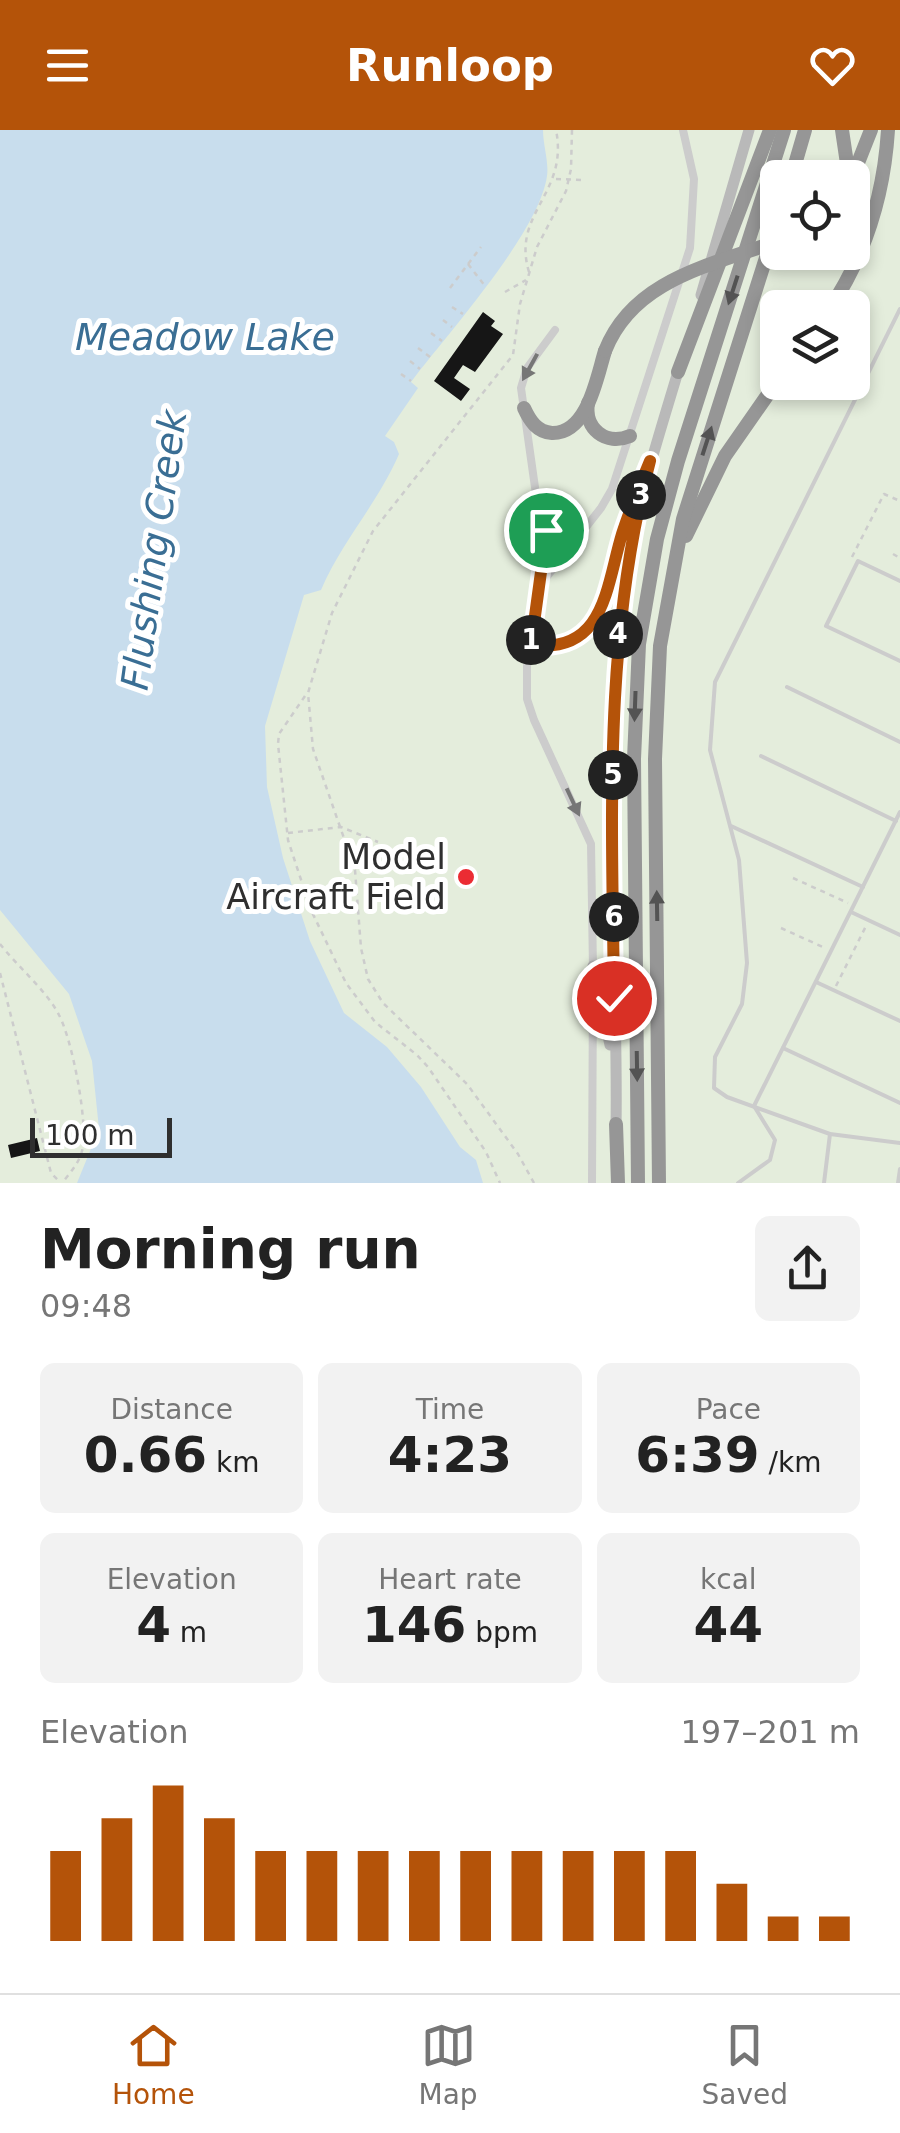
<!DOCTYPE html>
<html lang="en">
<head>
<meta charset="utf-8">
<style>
  :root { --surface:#fff; --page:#f2f2f2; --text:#222; --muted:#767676; --line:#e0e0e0; --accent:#b45309 }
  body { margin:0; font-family:"DejaVu Sans",sans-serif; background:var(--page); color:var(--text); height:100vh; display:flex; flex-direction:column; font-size:38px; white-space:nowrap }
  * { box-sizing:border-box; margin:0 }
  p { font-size:32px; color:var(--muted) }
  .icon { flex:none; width:55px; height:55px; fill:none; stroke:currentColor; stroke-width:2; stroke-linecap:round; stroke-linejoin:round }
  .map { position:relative; height:1053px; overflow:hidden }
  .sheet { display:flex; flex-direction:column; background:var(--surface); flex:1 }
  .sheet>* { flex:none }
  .tools { position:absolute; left:760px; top:30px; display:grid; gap:20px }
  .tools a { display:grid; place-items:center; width:110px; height:110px; border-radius:15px; background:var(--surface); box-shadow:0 5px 15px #0003; font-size:50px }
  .scale { position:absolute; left:30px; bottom:25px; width:142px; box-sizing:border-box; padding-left:10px; border:5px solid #2f2f2f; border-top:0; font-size:28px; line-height:35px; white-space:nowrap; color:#2f2f2f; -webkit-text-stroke:8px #fff; paint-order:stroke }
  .pin { position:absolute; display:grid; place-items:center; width:85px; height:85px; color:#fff; margin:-42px; border:5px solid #fff; border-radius:50%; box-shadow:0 2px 10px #0007 }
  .km { position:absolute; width:50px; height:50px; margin:-25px; border-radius:50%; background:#222; color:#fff; font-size:28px; line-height:50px; text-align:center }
  .round { display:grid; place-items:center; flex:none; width:105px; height:105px; border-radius:15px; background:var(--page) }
  .summary { display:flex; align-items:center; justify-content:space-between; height:170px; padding:0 40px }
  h1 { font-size:55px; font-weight:600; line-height:75px }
  .stats { display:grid; grid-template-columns:repeat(3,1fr); gap:15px; height:170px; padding:10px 40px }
  .stats div { display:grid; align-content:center; border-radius:15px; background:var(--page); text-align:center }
  .stats b { font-size:50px; font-weight:600 }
  .stats small { font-size:28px; font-weight:400 }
  .stats p { font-size:28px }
  .chart { height:280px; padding:20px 40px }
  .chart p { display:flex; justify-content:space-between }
  .chart svg { width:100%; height:180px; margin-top:10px; stroke:var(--accent); stroke-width:6 }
  header { display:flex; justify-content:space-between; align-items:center; height:130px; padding:0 40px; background:var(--accent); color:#fff; font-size:45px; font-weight:600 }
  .tab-bar { display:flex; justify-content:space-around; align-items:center; height:140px; border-top:2px solid var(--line); background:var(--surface); font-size:28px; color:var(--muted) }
  .tab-bar a { display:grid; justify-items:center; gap:5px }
  .tab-bar .selected { color:var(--accent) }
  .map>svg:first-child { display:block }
  .green { fill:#e4eddc; fill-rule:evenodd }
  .water { fill:#c8dded }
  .building { fill:#161616 }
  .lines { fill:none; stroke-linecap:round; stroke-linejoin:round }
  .path { stroke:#ccc; stroke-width:2.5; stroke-dasharray:5 5; stroke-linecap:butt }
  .lane { stroke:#ccc; stroke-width:4 }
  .street { stroke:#ccc; stroke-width:8 }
  .secondary { stroke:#b9b9b9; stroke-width:11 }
  .highway { stroke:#969696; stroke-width:14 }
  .highway-bridge { stroke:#969696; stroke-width:14 }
  .oneway { fill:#535353 }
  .oneway2 { fill:#767676 }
  .route-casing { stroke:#fff; stroke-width:20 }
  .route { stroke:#b45309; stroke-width:12 }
  .poi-dot { fill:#eb2c33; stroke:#fff; stroke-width:4 }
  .labels { text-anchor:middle; stroke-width:10; stroke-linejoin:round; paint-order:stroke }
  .poi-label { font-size:35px; fill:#2f2f2f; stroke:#fff; text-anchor:end }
  .water-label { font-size:38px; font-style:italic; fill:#3a6e94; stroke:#fff }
</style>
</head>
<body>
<header><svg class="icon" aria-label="menu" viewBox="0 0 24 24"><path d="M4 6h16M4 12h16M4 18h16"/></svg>Runloop<svg class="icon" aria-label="heart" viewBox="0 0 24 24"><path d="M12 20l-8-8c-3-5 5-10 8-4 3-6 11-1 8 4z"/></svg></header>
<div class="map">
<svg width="900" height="1053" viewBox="0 0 900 1053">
  <rect width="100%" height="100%" fill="#fff"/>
  <path class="green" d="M0 0H900V1053H0ZM778 48H852V122H778ZM778 178H852V252H778Z"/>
  <path class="water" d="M0 0H543C543 15 549 32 547 46 539 103 447 204 411 252L418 258 385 306 394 312 399 324C378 373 342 411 321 460L304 465 265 596 267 657 283 728 310 811 344 883 387 917 421 957 460 1017 476 1030 483 1053H77L99 999 92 931 69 864 0 780Z"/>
  <g class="building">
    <polygon points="483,182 495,191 491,196 503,204 475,242 463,235 454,248 470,259 461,271 434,251"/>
    <polygon points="37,1008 40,1021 11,1028 8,1015"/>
  </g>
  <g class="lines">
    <g class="path">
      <polyline points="556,49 583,50"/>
      <polyline points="468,134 485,156"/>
      <path d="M529 142C511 83 569 64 556 0"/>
      <polyline points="450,158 481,117"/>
      <polyline points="505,162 526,150"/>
      <polyline points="452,177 463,184"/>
      <polyline points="443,190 452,197"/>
      <polyline points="431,203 442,211"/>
      <polyline points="418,218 430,227"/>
      <polyline points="410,231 420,239"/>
      <polyline points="401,244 411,251"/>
      <polyline points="893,424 900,428"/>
      <polyline points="852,427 884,364 900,371"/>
      <polyline points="305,566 279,604 278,614 288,710 311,780 346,853 375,892 417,925 428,937 486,1022 500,1053"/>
      <polyline points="288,703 341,697 378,712"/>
      <polyline points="793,748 848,773"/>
      <polyline points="781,798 825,818"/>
      <path d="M0 814C17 836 47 861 59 885 72 909 89 995 82 1021 79 1033 70 1043 62 1053"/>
      <polyline points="0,843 51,1043 59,1051"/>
      <polyline points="836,856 866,796"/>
      <polyline points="534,1053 518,1024 467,954 383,873 368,849 361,818 355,740 313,619 308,563 332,483 373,401 513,225 520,174 537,117 566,61 571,39 572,0"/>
    </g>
    <g class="lane">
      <polyline points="900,179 715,552 710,620 739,730 747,833 742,874 715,927 714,958 727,967 830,1004 900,1013"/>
      <polyline points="900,451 858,431 826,496 900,531"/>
      <polyline points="787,557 900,612"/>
      <polyline points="761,626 896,691"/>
      <polyline points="731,696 863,757"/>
      <polyline points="851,782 900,805"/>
      <polyline points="816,852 900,891"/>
      <polyline points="783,918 900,973"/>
      <polyline points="754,976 900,682"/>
      <polyline points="738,1053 770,1030 775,1010 754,976"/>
      <polyline points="824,1053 830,1004"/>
      <polyline points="898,1053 900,1039"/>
    </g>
    <g class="street">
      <polyline points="555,200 527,238 521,258 542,407 539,458 527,536 527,569 534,590 591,714 593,839"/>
      <path d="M543 394C552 408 564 410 578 403"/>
      <polyline points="541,454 601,378 612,359 690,118 694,49 683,0"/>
      <polyline points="592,1053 593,853"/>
    </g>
    <g class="secondary">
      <polyline points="701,165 749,0"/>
      <path d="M531 515C615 524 613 425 635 367"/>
      <polyline points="593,836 610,915"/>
      <path d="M616 999C619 819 598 636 623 457 634 381 658 309 680 235"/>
    </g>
    <g class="highway">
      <polyline points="842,0 849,47"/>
      <polyline points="791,48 805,0"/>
      <polyline points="852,48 871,0"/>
      <path d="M830 178C866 124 884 64 888 0"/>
      <polyline points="678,242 770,0"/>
      <path d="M588 273C584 299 606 316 630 306"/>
      <path d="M524 278C530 291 537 302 552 303 588 304 597 246 605 221"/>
      <polyline points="686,406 725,326 778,250"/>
      <polyline points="616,994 618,1053"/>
      <polyline points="638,1053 634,629 639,514 657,409 678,331 784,0"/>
      <polyline points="659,1053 655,629 660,516 683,389 778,90"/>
    </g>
    <path class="highway-bridge" d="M605 221C633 149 712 135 778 111"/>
  </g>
  <defs><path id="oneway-solid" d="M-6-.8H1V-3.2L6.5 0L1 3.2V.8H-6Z" transform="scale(2.5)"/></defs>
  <g class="oneway">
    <use href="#oneway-solid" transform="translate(733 160) rotate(108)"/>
    <use href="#oneway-solid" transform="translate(707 311) rotate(-72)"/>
    <use href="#oneway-solid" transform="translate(635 576) rotate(92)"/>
    <use href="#oneway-solid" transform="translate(657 776) rotate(-91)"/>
    <use href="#oneway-solid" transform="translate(637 936) rotate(89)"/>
  </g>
  <g class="oneway2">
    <use href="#oneway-solid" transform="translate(530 237) rotate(119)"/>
    <use href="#oneway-solid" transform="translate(573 672) rotate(65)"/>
  </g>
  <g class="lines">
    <defs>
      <path id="route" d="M546 400 540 385 541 442 531 515C605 524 606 457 622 404 630 379 640 355 650 331 603 507 612 687 614 868"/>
    </defs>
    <use href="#route" class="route-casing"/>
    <use href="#route" class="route"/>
  </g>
  <circle class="poi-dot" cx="466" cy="747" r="10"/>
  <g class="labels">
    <g class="poi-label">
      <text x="446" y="739">Model<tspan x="446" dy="40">Aircraft Field</tspan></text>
    </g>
    <g class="water-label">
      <text x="205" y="220">Meadow Lake</text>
      <text transform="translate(154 420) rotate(-82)" y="13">Flushing Creek</text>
    </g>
  </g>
</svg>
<div class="tools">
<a><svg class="icon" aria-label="locate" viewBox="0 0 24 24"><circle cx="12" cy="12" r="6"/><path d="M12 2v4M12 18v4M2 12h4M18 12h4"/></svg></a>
<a><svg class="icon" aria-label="layers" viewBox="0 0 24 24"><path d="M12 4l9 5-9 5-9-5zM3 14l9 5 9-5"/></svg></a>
</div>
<div class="scale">100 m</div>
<div class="pin" style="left:546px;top:400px;background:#1e9e55"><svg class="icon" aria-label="arrive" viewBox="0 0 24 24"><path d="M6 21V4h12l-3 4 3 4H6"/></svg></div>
<div class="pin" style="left:614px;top:868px;background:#d93025"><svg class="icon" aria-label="check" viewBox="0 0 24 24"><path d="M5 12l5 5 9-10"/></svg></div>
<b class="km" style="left:531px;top:510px">1</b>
<b class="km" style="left:641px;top:365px">3</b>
<b class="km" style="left:618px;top:504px">4</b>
<b class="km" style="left:613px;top:645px">5</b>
<b class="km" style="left:614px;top:787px">6</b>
</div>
<section class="sheet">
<div class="summary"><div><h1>Morning run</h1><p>09:48</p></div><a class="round"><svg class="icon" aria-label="share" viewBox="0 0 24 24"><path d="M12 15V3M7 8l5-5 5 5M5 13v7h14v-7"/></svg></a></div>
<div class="stats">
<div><p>Distance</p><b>0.66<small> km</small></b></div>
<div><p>Time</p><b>4:23</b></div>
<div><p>Pace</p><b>6:39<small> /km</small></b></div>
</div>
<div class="stats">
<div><p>Elevation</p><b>4<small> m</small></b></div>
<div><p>Heart rate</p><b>146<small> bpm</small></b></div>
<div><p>kcal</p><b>44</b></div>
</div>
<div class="chart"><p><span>Elevation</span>197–201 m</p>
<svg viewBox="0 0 160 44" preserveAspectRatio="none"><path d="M5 44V22M15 44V14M25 44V6M35 44V14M45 44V22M55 44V22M65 44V22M75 44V22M85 44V22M95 44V22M105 44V22M115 44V22M125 44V22M135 44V30M145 44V38M155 44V38"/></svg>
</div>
</section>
<nav class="tab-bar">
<a class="selected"><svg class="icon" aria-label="home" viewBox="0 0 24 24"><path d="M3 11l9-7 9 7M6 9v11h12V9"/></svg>Home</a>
<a><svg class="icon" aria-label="map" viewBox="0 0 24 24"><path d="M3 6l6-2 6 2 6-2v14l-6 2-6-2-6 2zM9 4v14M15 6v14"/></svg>Map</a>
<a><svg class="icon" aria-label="saved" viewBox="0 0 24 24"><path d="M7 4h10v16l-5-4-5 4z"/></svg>Saved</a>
</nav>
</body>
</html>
